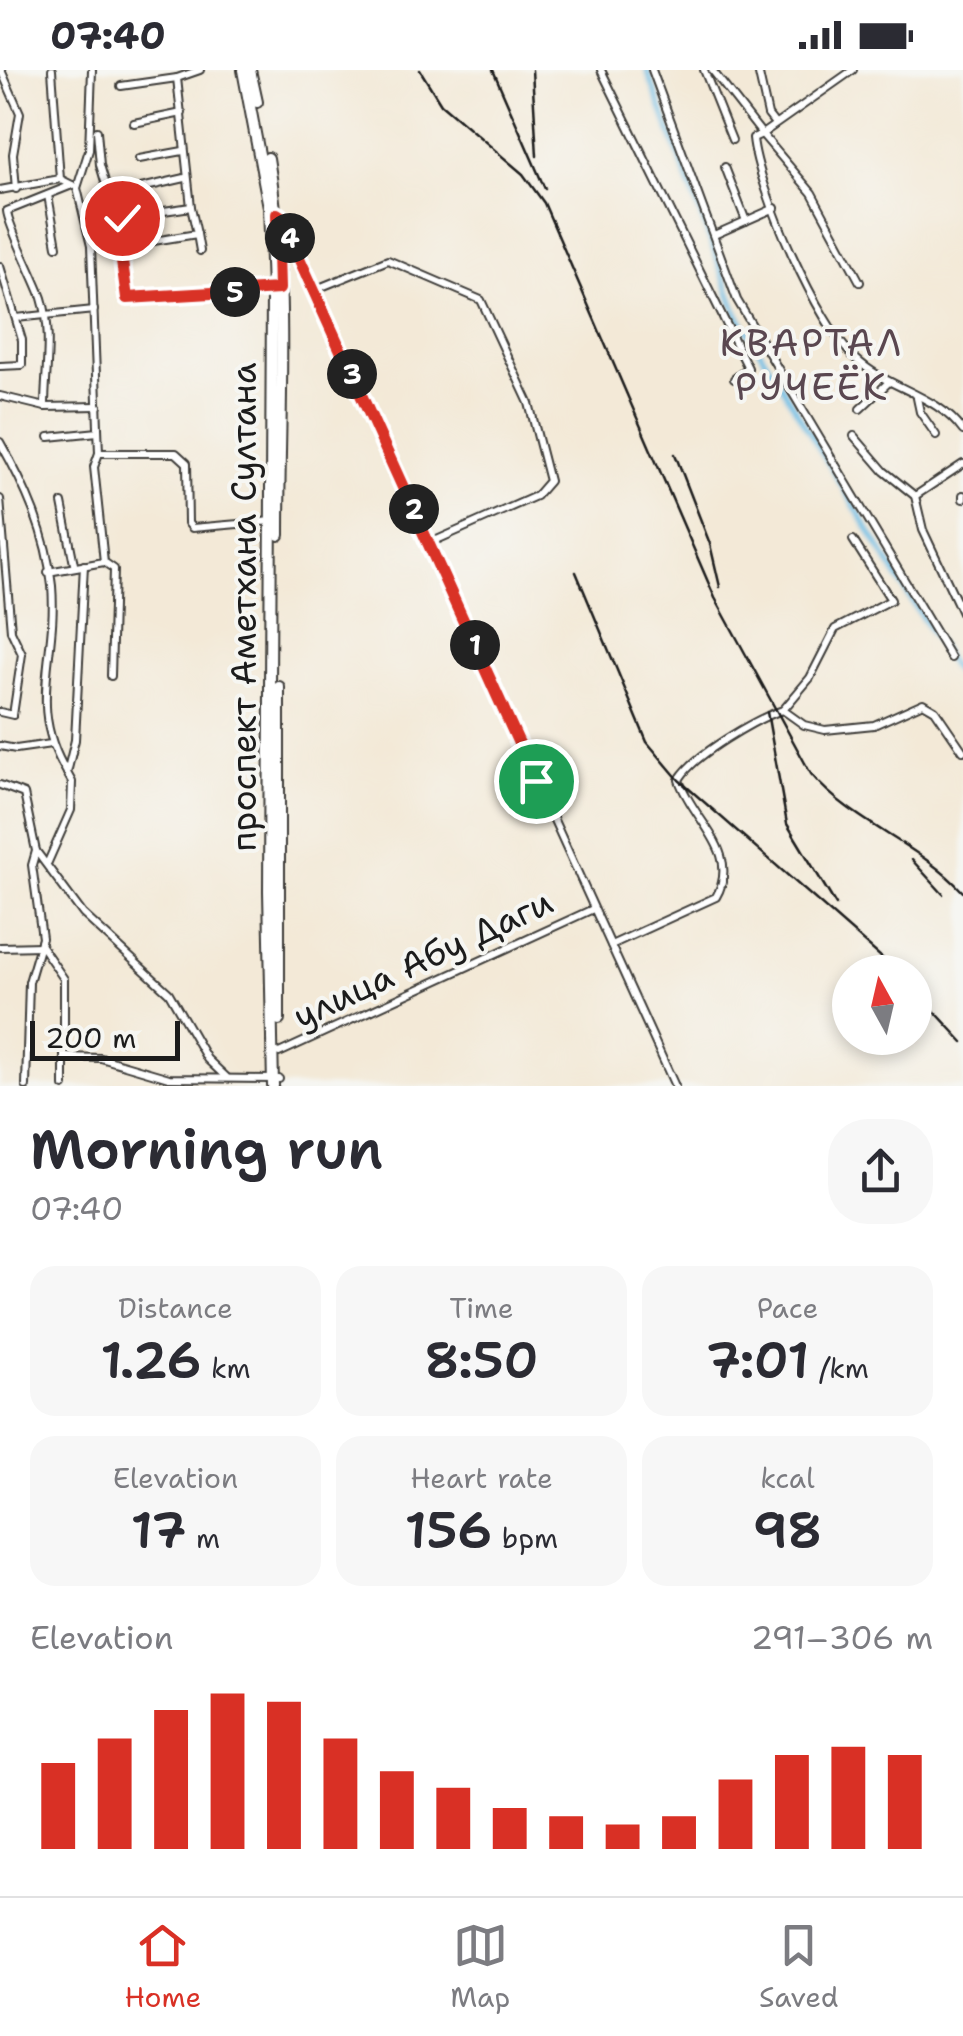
<!DOCTYPE html>
<html lang="en">
<head>
<meta charset="utf-8">
<style>
  :root { --surface:#fff; --page:#f7f7f7; --text:#2b2b33; --muted:#7c7c81; --line:#e1e1e2; --accent:#d93025 }
  body { margin:0; font-family:"Shantell Sans",sans-serif; background:var(--page); color:var(--text); height:100vh; display:flex; flex-direction:column; font-size:38px; white-space:nowrap }
  * { box-sizing:border-box; margin:0 }
  p { font-size:32px; color:var(--muted) }
  .icon { flex:none; width:55px; height:55px; fill:none; stroke:currentColor; stroke-width:2; stroke-linecap:round; stroke-linejoin:round }
  .map { position:relative; height:1016px; overflow:hidden }
  .side { display:flex; flex-direction:column; background:var(--surface); flex:1 }
  .side>* { flex:none }
  .needle { width:65px; rotate:352deg }
  .tools { position:absolute; left:832px; top:885px; display:grid; gap:20px }
  .tools a { display:grid; place-items:center; width:100px; height:100px; border-radius:50%; background:var(--surface); box-shadow:0 5px 15px #0003; font-size:50px }
  .scale { position:absolute; left:30px; bottom:25px; width:150px; box-sizing:border-box; padding-left:10px; border:5px solid #1c1c1c; border-top:0; font-size:28px; line-height:35px; white-space:nowrap; color:#1c1c1c; -webkit-text-stroke:8px #f6f6f2; paint-order:stroke }
  .pin { position:absolute; display:grid; place-items:center; width:85px; height:85px; color:#fff; margin:-42px; border:5px solid #fff; border-radius:50%; box-shadow:0 2px 10px #0007 }
  .km { position:absolute; width:50px; height:50px; margin:-25px; border-radius:50%; background:#222; color:#fff; font-size:28px; line-height:50px; text-align:center }
  .round { display:grid; place-items:center; flex:none; width:105px; height:105px; border-radius:40px; background:var(--page) }
  .summary { display:flex; align-items:center; justify-content:space-between; height:170px; padding:0 30px }
  h1 { font-size:55px; font-weight:600; line-height:75px }
  .stats { display:grid; grid-template-columns:repeat(3,1fr); gap:15px; height:170px; padding:10px 30px }
  .stats div { display:grid; align-content:center; border-radius:25px; background:var(--page); text-align:center }
  .stats b { font-size:50px; font-weight:600 }
  .stats small { font-size:28px; font-weight:400 }
  .stats p { font-size:28px }
  .chart { height:280px; padding:20px 30px }
  .chart p { display:flex; justify-content:space-between }
  .chart svg { width:100%; height:180px; margin-top:10px; stroke:var(--accent); stroke-width:6 }
  .status { display:flex; justify-content:space-between; align-items:center; height:70px; padding:0 50px; background:var(--surface); direction:ltr }
  .status svg { height:28px; fill:currentColor }
  .menu { display:flex; justify-content:space-around; align-items:center; height:140px; border-top:2px solid var(--line); background:var(--surface); font-size:28px; color:var(--muted) }
  .menu a { display:grid; justify-items:center; gap:5px }
  .menu .on { color:var(--accent) }
  .map>svg:first-child { display:block }
  .lines { fill:none; stroke-linecap:round; stroke-linejoin:round }
  .canal { stroke:#68bde5; stroke-width:5 }
  .minor-casing { stroke:#3c3b38; stroke-width:10 }
  .major-casing { stroke:#3c3b38; stroke-width:14 }
  .minor { stroke:#fff; stroke-width:6 }
  .major { stroke:#fff; stroke-width:10 }
  .rail { stroke:#1c1c1c; stroke-width:2.5 }
  .route-casing { stroke:#fff; stroke-width:20 }
  .route { stroke:#d93025; stroke-width:12 }
  .labels { text-anchor:middle; stroke-width:8; stroke-linejoin:round; paint-order:stroke }
  .street-label { font-size:35px; fill:#1c1c1c; stroke:#f6f6f2 }
  .neighbourhood-label { font-size:38px; letter-spacing:2.5px; fill:#5a4750; stroke:#f6f6f2 }
</style>
</head>
<body>
<div class="status"><b>07:40</b><svg viewBox="0 0 49 12"><path d="M0 12V9h3v3zM5 12V6h3v6zM10 12V3h3v9zM15 12V0h3v12zM26 1h20v11H26zM47 4h2v5h-2z"/></svg></div>
<div class="map">
<svg width="963" height="1016" viewBox="0 0 963 1016">
  <rect width="100%" height="100%" fill="#f6f6f2"/>
  <filter id="ink" filterUnits="userSpaceOnUse"><feTurbulence type="fractalNoise" baseFrequency=".01" numOctaves="2"/><feDisplacementMap in="SourceGraphic" scale="20" xChannelSelector="R" yChannelSelector="G"/><feConvolveMatrix kernelMatrix="1 2 1 2 8 2 1 2 1" color-interpolation-filters="sRGB"/></filter>
  <filter id="wash" filterUnits="userSpaceOnUse"><feTurbulence type="fractalNoise" baseFrequency=".0048" numOctaves="4" result="noise"/><feDisplacementMap in="SourceGraphic" scale="40" xChannelSelector="R" yChannelSelector="G"/><feGaussianBlur stdDeviation="2.25" result="paint"/><feColorMatrix in="noise" values="0 0 0 0 0 0 0 0 0 0 0 0 0 0 0 0 0 1.4 0 .05"/><feComposite in="paint" operator="in"/></filter>
  <g filter="url(#wash)">
    <rect width="100%" height="100%" fill="#f3e9d7"/>
    <g class="lines">
      <polyline class="canal" points="647,0 737,243 963,615"/>
    </g>
  </g>
  <g filter="url(#ink)">
    <g class="lines">
      <defs>
        <g id="minor">
          <polyline points="1,0 20,43 13,84 16,119"/>
          <polyline points="52,0 60,109 72,115"/>
          <polyline points="92,0 89,80 77,118 91,176 99,383 94,397 104,492"/>
          <polyline points="200,0 177,8 191,137 116,148 127,228 273,220"/>
          <polyline points="601,0 748,298 734,309"/>
          <polyline points="652,0 737,230 951,588"/>
          <polyline points="704,0 732,70"/>
          <polyline points="712,0 762,64 853,0"/>
          <polyline points="758,0 768,45 775,54"/>
          <polyline points="121,16 177,8"/>
          <polyline points="134,53 182,43"/>
          <polyline points="97,61 100,95 116,148"/>
          <polyline points="139,89 183,81"/>
          <polyline points="725,97 746,151"/>
          <polyline points="141,118 185,108"/>
          <polyline points="0,120 60,109"/>
          <polyline points="48,125 57,176"/>
          <polyline points="278,144 675,1016"/>
          <polyline points="197,164 200,181"/>
          <polyline points="714,165 775,138"/>
          <polyline points="141,173 197,164 191,137"/>
          <polyline points="0,196 22,270 22,295 0,296"/>
          <path d="M860 212 812 123 762 64 753 68C758 118 818 256 856 289 888 319 937 324 963 361"/>
          <polyline points="314,220 388,190 481,230 529,333 549,411 536,426 430,473"/>
          <polyline points="16,248 94,240"/>
          <polyline points="0,326 45,337 98,336"/>
          <polyline points="917,328 920,342 936,365"/>
          <path d="M45 337C45 301 53 264 42 228 35 208 8 156 7 141L72 115"/>
          <polyline points="860,339 889,312"/>
          <polyline points="854,366 884,401 915,426 923,460 963,545"/>
          <polyline points="49,367 98,362"/>
          <path d="M0 372C25 416 47 464 52 516 58 587 26 636 67 703"/>
          <polyline points="99,383 176,383 187,393 188,453 192,458 272,451"/>
          <polyline points="963,425 963,429"/>
          <polyline points="915,426 963,394"/>
          <polyline points="0,429 11,561 22,584 13,645 0,642"/>
          <polyline points="62,433 74,494"/>
          <polyline points="48,502 104,492 114,499 111,606"/>
          <polyline points="783,640 810,608 835,559 891,530 853,470"/>
          <polyline points="0,676 16,679 51,674"/>
          <polyline points="0,715 24,724 36,781 83,844 169,923 207,989 226,1007"/>
          <polyline points="48,792 71,740 72,712 67,703 75,670 84,495"/>
          <path d="M611 875 716 827C742 782 693 751 679 710 692 686 757 648 783 640L804 655 825 660 874 655 923 633 935 640 963 681"/>
          <polyline points="0,877 41,876"/>
          <polyline points="42,877 64,909 64,1016"/>
          <polyline points="273,981 279,983 593,839"/>
          <polyline points="65,987 101,988 169,1008 279,1009"/>
          <polyline points="26,1016 29,912 42,868 32,795 36,781"/>
        </g>
        <g id="major">
          <polyline points="243,0 269,137 272,220 269,821 273,1016"/>
          <polyline points="250,0 257,32"/>
          <path d="M268 88C289 211 279 340 279 465"/>
          <polyline points="279,617 279,950"/>
        </g>
      </defs>
      <use href="#minor" class="minor-casing"/>
      <use href="#major" class="major-casing"/>
      <use href="#minor" class="minor"/>
      <use href="#major" class="major"/>
      <g class="rail">
        <path d="M420 0 441 34 523 104 544 133 715 528 811 704C852 753 920 774 963 822"/>
        <polyline points="493,0 545,119"/>
        <polyline points="532,0 537,86"/>
        <polyline points="675,384 710,474 720,517"/>
        <polyline points="576,502 647,672 679,710 898,902"/>
        <polyline points="767,642 787,754 836,835"/>
        <polyline points="912,790 943,824"/>
        <polyline points="915,920 963,972"/>
      </g>
    </g>
  </g>
  <g class="lines" filter="url(#ink)">
    <defs>
      <polyline id="route" points="122,148 116,148 127,228 279,219 277,144 280,146 536,711"/>
    </defs>
    <use href="#route" class="route-casing"/>
    <use href="#route" class="route"/>
  </g>
  <g class="labels">
    <g class="street-label">
      <text transform="translate(244 537) rotate(-90)" y="12">проспект Аметхана Султана</text>
      <text transform="translate(423 889) rotate(-25)" y="12">улица Абу Даги</text>
    </g>
    <g class="neighbourhood-label">
      <text x="812" y="286">КВАРТАЛ<tspan x="812" dy="44">РУЧЕЁК</tspan></text>
    </g>
  </g>
</svg>
<div class="tools">
<a><svg class="needle" viewBox="-14 -14 28 28"><path d="M0-13l5 13h-10z" fill="#e53935"/><path d="M0 13l5-13h-10z" fill="#7c7c81"/></svg></a>
</div>
<div class="scale">200 m</div>
<div class="pin" style="left:536px;top:711px;background:#1e9e55"><svg class="icon" aria-label="arrive" viewBox="0 0 24 24"><path d="M6 21V4h12l-3 4 3 4H6"/></svg></div>
<div class="pin" style="left:122px;top:148px;background:#d93025"><svg class="icon" aria-label="check" viewBox="0 0 24 24"><path d="M5 12l5 5 9-10"/></svg></div>
<b class="km" style="left:475px;top:575px">1</b>
<b class="km" style="left:414px;top:439px">2</b>
<b class="km" style="left:352px;top:304px">3</b>
<b class="km" style="left:290px;top:168px">4</b>
<b class="km" style="left:235px;top:222px">5</b>
</div>
<section class="side">
<div class="summary"><div><h1>Morning run</h1><p>07:40</p></div><a class="round"><svg class="icon" aria-label="share" viewBox="0 0 24 24"><path d="M12 15V3M7 8l5-5 5 5M5 13v7h14v-7"/></svg></a></div>
<div class="stats">
<div><p>Distance</p><b>1.26<small> km</small></b></div>
<div><p>Time</p><b>8:50</b></div>
<div><p>Pace</p><b>7:01<small> /km</small></b></div>
</div>
<div class="stats">
<div><p>Elevation</p><b>17<small> m</small></b></div>
<div><p>Heart rate</p><b>156<small> bpm</small></b></div>
<div><p>kcal</p><b>98</b></div>
</div>
<div class="chart"><p><span>Elevation</span>291–306 m</p>
<svg viewBox="0 0 160 44" preserveAspectRatio="none"><path d="M5 44V23M15 44V17M25 44V10M35 44V6M45 44V8M55 44V17M65 44V25M75 44V29M85 44V34M95 44V36M105 44V38M115 44V36M125 44V27M135 44V21M145 44V19M155 44V21"/></svg>
</div>
</section>
<nav class="menu">
<a class="on"><svg class="icon" aria-label="home" viewBox="0 0 24 24"><path d="M3 11l9-7 9 7M6 9v11h12V9"/></svg>Home</a>
<a><svg class="icon" aria-label="map" viewBox="0 0 24 24"><path d="M3 6l6-2 6 2 6-2v14l-6 2-6-2-6 2zM9 4v14M15 6v14"/></svg>Map</a>
<a><svg class="icon" aria-label="saved" viewBox="0 0 24 24"><path d="M7 4h10v16l-5-4-5 4z"/></svg>Saved</a>
</nav>
</body>
</html>
